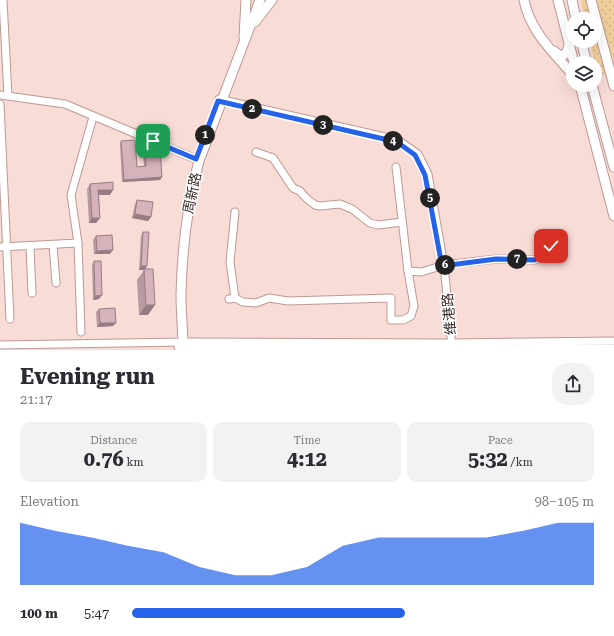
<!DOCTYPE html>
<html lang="en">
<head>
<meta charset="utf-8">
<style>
  :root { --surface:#fff; --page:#f2f2f3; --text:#2b2b33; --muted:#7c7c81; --accent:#2563eb }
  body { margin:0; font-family:"Roboto Serif","Noto Sans SC",serif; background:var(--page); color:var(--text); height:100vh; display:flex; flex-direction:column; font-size:15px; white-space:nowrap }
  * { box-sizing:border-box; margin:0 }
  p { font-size:13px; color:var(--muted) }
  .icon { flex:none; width:22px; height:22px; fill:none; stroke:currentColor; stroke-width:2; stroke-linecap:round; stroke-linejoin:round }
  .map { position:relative; height:350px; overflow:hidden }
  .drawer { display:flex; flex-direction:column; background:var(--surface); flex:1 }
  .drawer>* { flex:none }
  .controls { position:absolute; left:566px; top:12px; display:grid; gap:8px }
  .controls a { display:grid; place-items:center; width:36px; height:36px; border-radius:50%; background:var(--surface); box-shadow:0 4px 16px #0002; font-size:20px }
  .pin { position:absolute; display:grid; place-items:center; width:34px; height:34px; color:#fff; margin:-17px; border-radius:8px; box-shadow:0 2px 6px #0006 }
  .km { position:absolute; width:20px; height:20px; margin:-10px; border-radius:50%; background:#222; color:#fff; font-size:11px; line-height:20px; text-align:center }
  .round { display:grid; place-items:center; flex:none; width:42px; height:42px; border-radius:16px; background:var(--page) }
  .headline { display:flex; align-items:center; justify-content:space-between; height:68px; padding:0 20px }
  h1 { font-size:22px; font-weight:700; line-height:30px }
  .metrics { display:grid; grid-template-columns:repeat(3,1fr); gap:6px; height:68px; padding:4px 20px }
  .metrics div { display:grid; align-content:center; border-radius:10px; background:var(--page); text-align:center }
  .metrics b { font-size:20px; font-weight:700 }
  .metrics small { font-size:11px; font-weight:400 }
  .metrics p { font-size:11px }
  .chart { height:112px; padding:8px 20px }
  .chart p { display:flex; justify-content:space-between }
  .chart svg { width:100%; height:72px; margin-top:4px; fill:var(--accent); opacity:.7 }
  ul { padding:0 20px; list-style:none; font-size:13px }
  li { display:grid; grid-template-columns:64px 48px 1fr; align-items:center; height:30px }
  li i { height:10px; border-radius:5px; background:var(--accent) }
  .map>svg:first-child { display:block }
  .grass { fill:url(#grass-dots) }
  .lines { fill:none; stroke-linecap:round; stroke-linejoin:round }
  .minor-casing { stroke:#bc9994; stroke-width:9 }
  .major-casing { stroke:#bc9994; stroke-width:11 }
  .minor { stroke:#fff; stroke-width:7 }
  .major { stroke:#fff; stroke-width:9 }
  .wall { fill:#b89aa1 }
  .shaded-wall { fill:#967d83 }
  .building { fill:#d6b3bb; stroke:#967d83 }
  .route-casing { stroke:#fff; stroke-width:8 }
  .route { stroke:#2563eb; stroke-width:5 }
  .labels { text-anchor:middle; stroke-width:3; stroke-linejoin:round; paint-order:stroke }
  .street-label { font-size:14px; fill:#3a2b29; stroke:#fff }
</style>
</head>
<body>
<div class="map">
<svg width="614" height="350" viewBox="0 0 614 350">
  <defs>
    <pattern id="grass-dots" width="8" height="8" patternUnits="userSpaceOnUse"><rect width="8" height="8" fill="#f0ce9c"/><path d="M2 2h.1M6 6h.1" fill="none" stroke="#cfb186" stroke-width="1.8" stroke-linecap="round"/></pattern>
  </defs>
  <rect width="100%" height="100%" fill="#fadcd7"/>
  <polygon class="grass" points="581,0 614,0 614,73 597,75 590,41 595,41 595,19 585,19"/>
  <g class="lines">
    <defs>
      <g id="minor">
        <polyline points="3,0 8,96"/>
        <polyline points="0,95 65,104 196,159"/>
        <polyline points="219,99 398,140 418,154 428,174 444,265 452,348"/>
        <polyline points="0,104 10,319"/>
        <polyline points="256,152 273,158 293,188 300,191 306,198 315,205 320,206 340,204 352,209 370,223 378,225 402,222"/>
        <polyline points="396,167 408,271"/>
        <polyline points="235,212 230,262 235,298"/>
        <polyline points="53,245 56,283"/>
        <polyline points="30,246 32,293"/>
        <polyline points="0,247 78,243"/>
        <polyline points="229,299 235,298 243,302 256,303 269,298 288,301 391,298 391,320 403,320 411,316 414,306 408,271 421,272 444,265 496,259 534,260 548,255 551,246"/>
        <polyline points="81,332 78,243 71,195 93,117"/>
        <polyline points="0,345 183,342 450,343 614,341"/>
        <polyline points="178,347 450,349 614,348"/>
      </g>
      <g id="major">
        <path d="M524 0C530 31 553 52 573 75"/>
        <polyline points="558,0 574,63"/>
        <polyline points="572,0 576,19"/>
        <polyline points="591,0 614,86"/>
        <polyline points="255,22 272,0"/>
        <polyline points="244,37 246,0"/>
        <polyline points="581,41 587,63"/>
        <path d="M554 51 560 56C567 55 568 50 569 45"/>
        <polyline points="580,85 614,216"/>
        <polyline points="592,85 614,167"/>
        <path d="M183 350C183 332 181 313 181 295 182 249 187 205 199 161L260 0"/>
      </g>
    </defs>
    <use href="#minor" class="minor-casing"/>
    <use href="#major" class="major-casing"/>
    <use href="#minor" class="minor"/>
    <use href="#major" class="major"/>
  </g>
  <g class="wall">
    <polygon points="121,141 137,167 144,166 143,153 145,151 162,177 160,180 122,182 120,144"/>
    <polygon points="90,184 110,195 99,195 100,218 96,223 89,223 87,189"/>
    <polygon points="137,200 151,217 148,221 132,218 135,204"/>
    <polygon points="143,232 148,315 139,315 137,280 144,270 139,270 141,236"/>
    <polygon points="96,236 110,254 94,254 93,240"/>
    <polygon points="94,261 99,299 93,300 92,265"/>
    <polygon points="99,309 113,326 97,327 96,312"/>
  </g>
  <g class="shaded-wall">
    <polygon points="162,177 160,180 122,182 124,180"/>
    <polygon points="98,190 113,190 110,195 95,195"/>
    <polygon points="135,214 151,217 148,221 132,218"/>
    <polygon points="92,218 100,218 96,223 89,223"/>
    <polygon points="113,250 110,254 94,254 97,251"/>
    <polygon points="141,266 147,266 145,270 139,270"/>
    <polygon points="102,295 99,299 93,300 95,296"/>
    <polygon points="146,305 155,305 148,315 139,315"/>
    <polygon points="100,323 116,323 113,326 97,327"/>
  </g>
  <g class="building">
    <polygon points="135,140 137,167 146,166 145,151 160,150 162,177 124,180 121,141"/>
    <polygon points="113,182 113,190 98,190 100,218 92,218 90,184"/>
    <polygon points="137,200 153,202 151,217 135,214"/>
    <polygon points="143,232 149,232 147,266 141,266"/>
    <polygon points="112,235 113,250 97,251 96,236"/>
    <polygon points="94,261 101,261 102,295 95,296"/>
    <polygon points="144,269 153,269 155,305 146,305"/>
    <polygon points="115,308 116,323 100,323 99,309"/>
  </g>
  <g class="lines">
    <defs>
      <polyline id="route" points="153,141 196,159 218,101 397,142 415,155 425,175 442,266 496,259 534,260 548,255 551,246"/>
    </defs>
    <use href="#route" class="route-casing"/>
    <use href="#route" class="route"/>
  </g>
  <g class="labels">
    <g class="street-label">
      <text transform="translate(192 193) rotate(-78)" y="5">周新路</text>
      <text transform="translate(449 314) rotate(-95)" y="5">维港路</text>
    </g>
  </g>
</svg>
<div class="controls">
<a><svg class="icon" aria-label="locate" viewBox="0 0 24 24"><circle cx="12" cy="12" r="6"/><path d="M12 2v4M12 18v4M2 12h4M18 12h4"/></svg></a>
<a><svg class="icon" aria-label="layers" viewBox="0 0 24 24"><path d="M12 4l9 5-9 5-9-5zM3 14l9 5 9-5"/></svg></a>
</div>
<div class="pin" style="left:153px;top:141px;background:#1e9e55"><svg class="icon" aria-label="arrive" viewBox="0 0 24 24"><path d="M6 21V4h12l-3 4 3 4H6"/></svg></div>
<div class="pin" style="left:551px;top:246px;background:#d93025"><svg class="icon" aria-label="check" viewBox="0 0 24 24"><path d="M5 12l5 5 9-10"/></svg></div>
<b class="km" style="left:205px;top:135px">1</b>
<b class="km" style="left:252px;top:109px">2</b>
<b class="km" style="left:323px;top:125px">3</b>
<b class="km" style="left:393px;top:141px">4</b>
<b class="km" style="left:430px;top:198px">5</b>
<b class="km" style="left:445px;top:265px">6</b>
<b class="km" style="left:517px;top:259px">7</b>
</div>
<section class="drawer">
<div class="headline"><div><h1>Evening run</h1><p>21:17</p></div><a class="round"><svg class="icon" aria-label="share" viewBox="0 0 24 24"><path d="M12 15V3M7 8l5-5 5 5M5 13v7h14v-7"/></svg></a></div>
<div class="metrics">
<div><p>Distance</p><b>0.76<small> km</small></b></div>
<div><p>Time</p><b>4:12</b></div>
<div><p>Pace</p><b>5:32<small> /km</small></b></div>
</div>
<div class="chart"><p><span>Elevation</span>98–105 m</p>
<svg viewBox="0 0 160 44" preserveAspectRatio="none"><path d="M0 44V6L10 11L20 15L30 20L40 24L50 33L60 38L70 38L80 33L90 20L100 15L110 15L120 15L130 15L140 11L150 6L160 6V44z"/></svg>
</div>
<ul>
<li><b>100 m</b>5:47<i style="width:59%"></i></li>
</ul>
</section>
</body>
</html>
